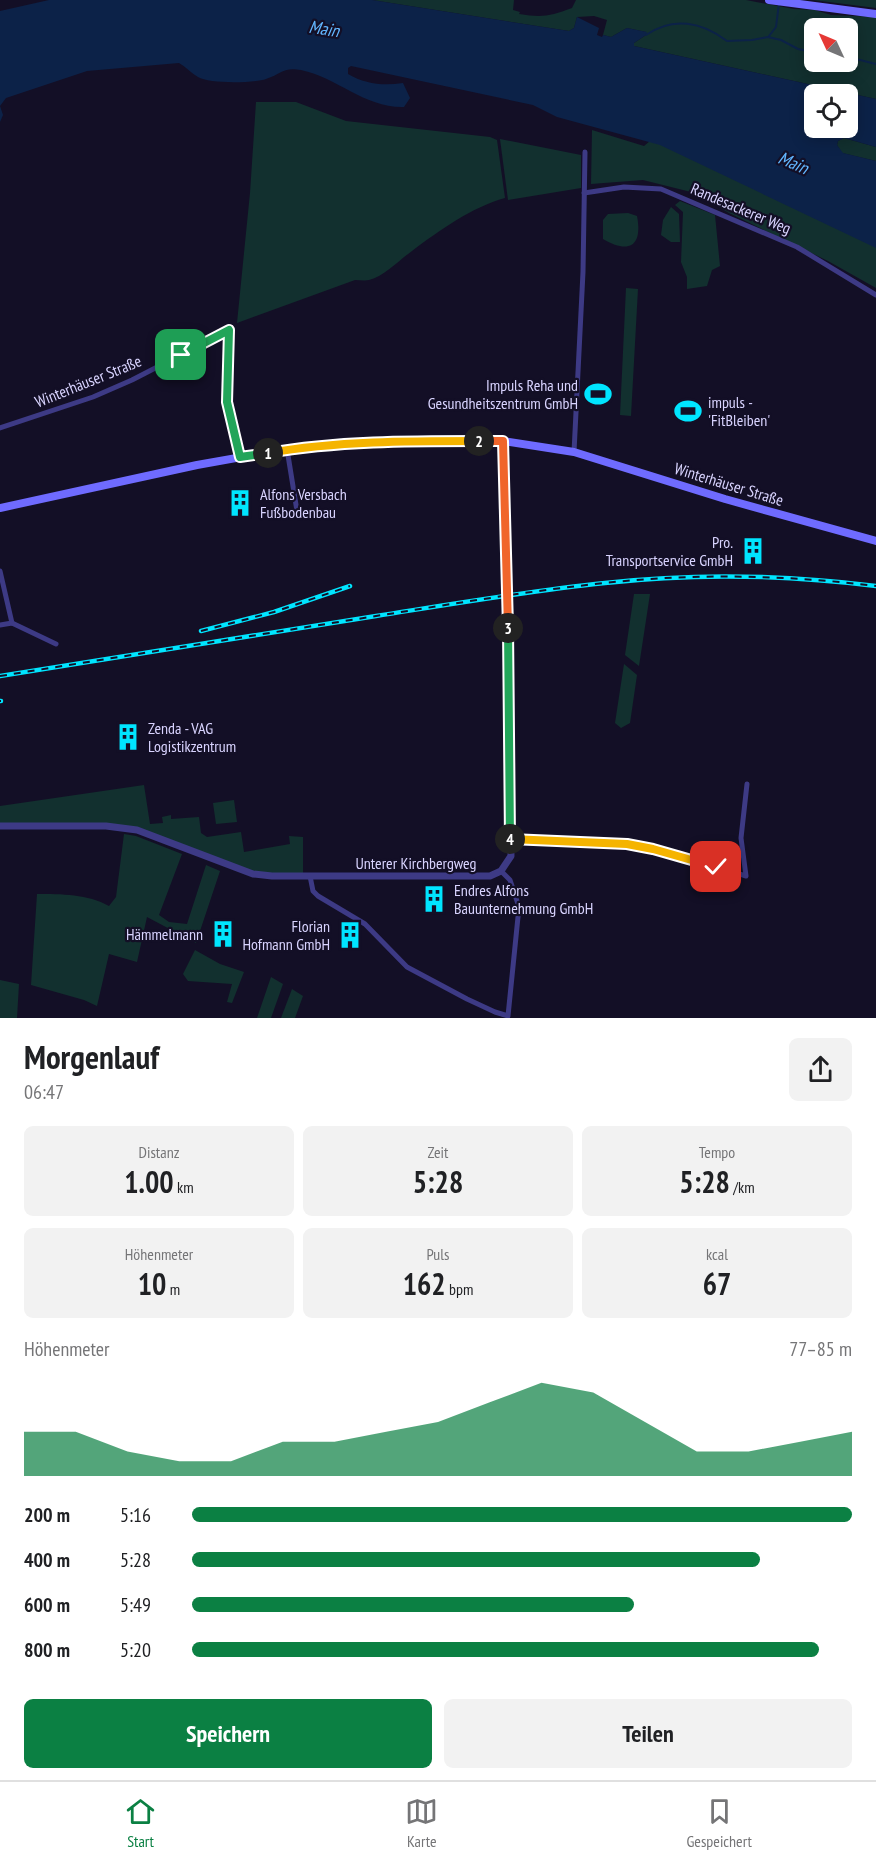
<!DOCTYPE html>
<html lang="de">
<head>
<meta charset="utf-8">
<style>
  :root { --surface:#fff; --page:#f2f2f2; --text:#202124; --muted:#757577; --line:#e0e0e0; --accent:#0b8043 }
  body { margin:0; font-family:"PT Sans Narrow",sans-serif; background:var(--page); color:var(--text); height:100vh; display:flex; flex-direction:column; font-size:22px; white-space:nowrap }
  * { box-sizing:border-box; margin:0 }
  p { font-size:20px; color:var(--muted) }
  .icon { flex:none; width:33px; height:33px; fill:none; stroke:currentColor; stroke-width:2; stroke-linecap:round; stroke-linejoin:round }
  .map { position:relative; height:1018px; overflow:hidden }
  .drawer { display:flex; flex-direction:column; background:var(--surface); flex:1 }
  .drawer>* { flex:none }
  .needle { width:39px; rotate:314deg }
  .controls { position:absolute; left:804px; top:18px; display:grid; gap:12px }
  .controls a { display:grid; place-items:center; width:54px; height:54px; border-radius:9px; background:var(--surface); box-shadow:0 3px 15px #0003; font-size:30px }
  .pin { position:absolute; display:grid; place-items:center; width:51px; height:51px; color:#fff; margin:-26px; border-radius:12px; box-shadow:0 3px 9px #0006 }
  .km { position:absolute; width:30px; height:30px; margin:-15px; border-radius:50%; background:#222; color:#fff; font-size:16px; line-height:30px; text-align:center }
  .round { display:grid; place-items:center; flex:none; width:63px; height:63px; border-radius:9px; background:var(--page) }
  .summary { display:flex; align-items:center; justify-content:space-between; height:102px; padding:0 24px }
  h1 { font-size:33px; font-weight:600; line-height:45px }
  .metrics { display:grid; grid-template-columns:repeat(3,1fr); gap:9px; height:102px; padding:6px 24px }
  .metrics div { display:grid; align-content:center; border-radius:9px; background:var(--page); text-align:center }
  .metrics b { font-size:30px; font-weight:600 }
  .metrics small { font-size:16px; font-weight:400 }
  .metrics p { font-size:16px }
  .chart { height:168px; padding:12px 24px }
  .chart p { display:flex; justify-content:space-between }
  .chart svg { width:100%; height:108px; margin-top:6px; fill:var(--accent); opacity:.7 }
  .action { display:flex; gap:12px; margin-top:auto; padding:12px 24px }
  .action a { flex:1; height:69px; border-radius:9px; background:var(--accent); color:#fff; font-size:24px; font-weight:600; line-height:69px; text-align:center }
  .action a+a { background:var(--page); color:var(--text) }
  ul { padding:0 24px; list-style:none; font-size:20px }
  li { display:grid; grid-template-columns:96px 72px 1fr; align-items:center; height:45px }
  li i { height:15px; border-radius:8px; background:var(--accent) }
  .dock { display:flex; justify-content:space-around; align-items:center; height:84px; border-top:2px solid var(--line); background:var(--surface); font-size:16px; color:var(--muted) }
  .dock a { display:grid; justify-items:center; gap:3px }
  .dock .current { color:var(--accent) }
  .map>svg:first-child { display:block }
  .green { fill:#12302f; fill-rule:evenodd }
  .water { fill:#0c2248; fill-rule:evenodd }
  .lines { fill:none; stroke-linecap:round; stroke-linejoin:round }
  .stream { stroke:#0c2248; stroke-width:2 }
  .minor { stroke:#3d3a85; stroke-width:5 }
  .tertiary { stroke:#3d3a85; stroke-width:7 }
  .secondary { stroke:#6f6bff; stroke-width:8 }
  .rail-casing { stroke:#00e5ff; stroke-width:4.5 }
  .rail { stroke:#130f26; stroke-width:2; stroke-dasharray:7; stroke-linecap:butt }
  .split-1-casing { stroke:#fff; stroke-width:12 }
  .split-2-casing { stroke:#fff; stroke-width:12 }
  .split-3-casing { stroke:#fff; stroke-width:12 }
  .split-4-casing { stroke:#fff; stroke-width:12 }
  .split-5-casing { stroke:#fff; stroke-width:12 }
  .split-1 { stroke:#22a559; stroke-width:8 }
  .split-2 { stroke:#f5b400; stroke-width:8 }
  .split-3 { stroke:#f0652b; stroke-width:8 }
  .split-4 { stroke:#22a559; stroke-width:8 }
  .split-5 { stroke:#f5b400; stroke-width:8 }
  .labels { text-anchor:middle; stroke-width:4.5; stroke-linejoin:round; paint-order:stroke }
  .street-label { font-size:16px; fill:#d9d4ff; stroke:#130f26 }
  .poi-label { font-size:16px; fill:#d9d4ff; stroke:#130f26; text-anchor:end }
  .water-label { font-size:18px; font-style:italic; fill:#62b6ff; stroke:#130f26 }
</style>
</head>
<body>
<div class="map">
<svg width="876" height="1018" viewBox="0 0 876 1018">
  <rect width="100%" height="100%" fill="#130f26"/>
  <g class="green">
    <path d="M372 0H514L513 10 520 12 519 14C542 18 551 16 572 8L576 0H746L794 9 815 10 831 15 876 17V99L634 46V43L646 35V32L627 28 611 37 603 35 607 20 594 16 577 17 574 28 569 31ZM814 28H848V62H814Z"/>
    <polygon points="813,0 876,0 876,8"/>
    <path d="M256 102H296L346 121 490 137 497 140 505 198C472 207 440 230 412 251 399 260 385 276 369 280 365 281 360 280 355 280L237 323 250 193Z"/>
    <polygon points="592,130 644,146 656,136 868,243 876,247 876,288 828,261 729,213 695,193 643,180 591,184"/>
    <polygon points="844,138 876,147 876,161 842,153 837,145 838,141"/>
    <polygon points="500,139 581,155 581,188 508,200"/>
    <polygon points="680,201 715,215 720,266 712,270 707,286 687,289 687,277 681,262 683,212 675,205"/>
    <polygon points="671,207 679,214 680,242 671,242 661,235 663,220"/>
    <path d="M628 213 637 216C643 247 628 254 603 239V220L608 214Z"/>
    <polygon points="626,288 638,289 631,416 620,415"/>
    <polygon points="634,594 650,594 639,666 625,655"/>
    <polygon points="624,664 637,675 630,723 621,728 615,723"/>
    <polygon points="144,785 150,824 163,823 162,817 171,815 171,819 199,817 201,833 207,837 241,832 244,852 290,844 289,836 303,837 303,876 253,874 137,830 0,826 0,806"/>
    <polygon points="234,800 237,822 216,824 213,803"/>
    <path d="M124 834 136 836 182 854 159 915 169 922 187 924 206 865 220 871 196 943 147 917 137 962 109 954 97 1006 84 1000 31 985 37 894C61 894 88 894 109 906L116 897Z"/>
    <polygon points="195,950 220,964 244,972 232,1003 227,1002 232,984 188,981 183,974"/>
    <polygon points="271,977 283,984 271,1018 257,1018"/>
    <polygon points="0,980 19,984 17,1018 0,1018"/>
    <polygon points="292,989 303,996 295,1018 281,1018"/>
  </g>
  <path class="water" d="M49 0H372L569 31 574 28 577 17 599 28 597 35 602 37 603 35 611 37 627 28 647 32 646 35 634 43V46L876 99V147L844 138 838 141 837 145 843 153 876 161V248L660 145 557 117 533 105 351 66 348 68V74C365 84 383 86 403 83L410 98 404 107C365 108 338 78 301 70 282 67 282 74 266 79 254 83 209 84 198 77 191 73 186 67 179 63L87 71 6 98 0 106 3 115 0 122V11ZM848 94V128H814V94Z"/>
  <g class="lines">
    <g class="stream">
      <path d="M646 35C673 16 702 22 727 41L752 40 768 37 781 40 798 49 814 52"/>
      <polyline points="769,36 776,27 779,3"/>
      <polyline points="848,57 876,64"/>
    </g>
    <g class="minor">
      <polyline points="584,193 624,187 661,189 797,247 876,295"/>
      <polyline points="0,428 93,397 132,380 229,330 227,402 240,457"/>
      <polyline points="287,449 297,511"/>
      <polyline points="574,452 583,272 585,152"/>
      <polyline points="0,571 12,623"/>
      <polyline points="0,625 12,623 56,644"/>
      <path d="M510 840C549 840 588 838 626 844 666 849 706 864 746 876L741 838 747 784"/>
      <polyline points="310,876 313,891 318,896 365,924 407,967 467,999 495,1012 508,1016 519,907 510,880 501,871"/>
    </g>
    <polyline class="tertiary" points="0,826 106,826 137,830 253,874 272,876 490,876 501,871 511,856 503,441"/>
    <g class="secondary">
      <polyline points="769,0 876,14"/>
      <polyline points="0,508 197,465 287,449 408,441 503,441 574,452 725,499 876,541"/>
    </g>
    <defs>
      <g id="rail">
        <polyline points="201,631 274,612 350,586"/>
        <path d="M0 676C125 656 251 636 376 616 452 604 528 591 605 583 694 573 787 575 876 586"/>
        <polyline points="0,701 1,701"/>
      </g>
    </defs>
    <use href="#rail" class="rail-casing"/>
    <use href="#rail" class="rail"/>
  </g>
  <g class="lines">
    <defs>
      <polyline id="split-1" points="181,355 229,330 227,402 240,457 268,453"/>
      <path id="split-2" d="M268 453C337 441 409 441 479 441"/>
      <polyline id="split-3" points="479,441 503,441 508,628"/>
      <polyline id="split-4" points="508,628 510,839"/>
      <polyline id="split-5" points="510,839 627,844 653,849 716,867"/>
    </defs>
    <use href="#split-1" class="split-1-casing"/>
    <use href="#split-2" class="split-2-casing"/>
    <use href="#split-3" class="split-3-casing"/>
    <use href="#split-4" class="split-4-casing"/>
    <use href="#split-5" class="split-5-casing"/>
    <use href="#split-1" class="split-1"/>
    <use href="#split-2" class="split-2"/>
    <use href="#split-3" class="split-3"/>
    <use href="#split-4" class="split-4"/>
    <use href="#split-5" class="split-5"/>
  </g>
  <defs>
    <symbol id="stadium-bare" viewBox="-9 -9 18 18"><path d="M0-5a6.5 5 0 1 0 0 10a6.5 5 0 1 0 0-10ZM-3.5-1.8h7v3.6h-7Z" fill="#00e5ff" stroke="#130f26" stroke-width="2.5" paint-order="stroke"/></symbol>
    <symbol id="building-bare" viewBox="-9 -9 18 18"><path d="M-4-6H4V6H1V3H-1V6H-4ZM-2.5-4.3h1.7v1.8h-1.7ZM.8-4.3h1.7v1.8H.8ZM-2.5-1h1.7V.8h-1.7ZM.8-1h1.7V.8H.8Z" fill="#00e5ff" stroke="#130f26" stroke-width="2.5" paint-order="stroke"/></symbol>
  </defs>
  <g fill-rule="evenodd">
    <use href="#stadium-bare" x="579" y="375" width="38" height="38"/>
    <use href="#stadium-bare" x="669" y="392" width="38" height="38"/>
    <use href="#building-bare" x="221" y="484" width="38" height="38"/>
    <use href="#building-bare" x="734" y="532" width="38" height="38"/>
    <use href="#building-bare" x="109" y="718" width="38" height="38"/>
    <use href="#building-bare" x="415" y="880" width="38" height="38"/>
    <use href="#building-bare" x="204" y="915" width="38" height="38"/>
    <use href="#building-bare" x="331" y="916" width="38" height="38"/>
  </g>
  <g class="labels">
    <g class="street-label">
      <text transform="translate(741 208) rotate(23)" y="6">Randesackerer Weg</text>
      <text transform="translate(88 381) rotate(-22)" y="6">Winterhäuser Straße</text>
      <text transform="translate(729 484) rotate(17)" y="6">Winterhäuser Straße</text>
      <text x="416" y="869">Unterer Kirchbergweg</text>
    </g>
    <g class="poi-label">
      <text x="578" y="391">Impuls Reha und<tspan x="578" dy="18">Gesundheitszentrum GmbH</tspan></text>
      <text x="708" y="408" text-anchor="start">impuls -<tspan x="708" dy="18">'FitBleiben'</tspan></text>
      <text x="260" y="500" text-anchor="start">Alfons Versbach<tspan x="260" dy="18">Fußbodenbau</tspan></text>
      <text x="733" y="548">Pro.<tspan x="733" dy="18">Transportservice GmbH</tspan></text>
      <text x="148" y="734" text-anchor="start">Zenda - VAG<tspan x="148" dy="18">Logistikzentrum</tspan></text>
      <text x="454" y="896" text-anchor="start">Endres Alfons<tspan x="454" dy="18">Bauunternehmung GmbH</tspan></text>
      <text x="330" y="932">Florian<tspan x="330" dy="18">Hofmann GmbH</tspan></text>
      <text x="203" y="940">Hämmelmann</text>
    </g>
    <g class="water-label">
      <text transform="translate(324 29) rotate(9)" y="6">Main</text>
      <text transform="translate(793 163) rotate(23)" y="6">Main</text>
    </g>
  </g>
</svg>
<div class="controls">
<a><svg class="needle" viewBox="-14 -14 28 28"><path d="M0-13l5 13h-10z" fill="#e53935"/><path d="M0 13l5-13h-10z" fill="#757577"/></svg></a>
<a><svg class="icon" aria-label="locate" viewBox="0 0 24 24"><circle cx="12" cy="12" r="6"/><path d="M12 2v4M12 18v4M2 12h4M18 12h4"/></svg></a>
</div>
<div class="pin" style="left:181px;top:355px;background:#1e9e55"><svg class="icon" aria-label="arrive" viewBox="0 0 24 24"><path d="M6 21V4h12l-3 4 3 4H6"/></svg></div>
<div class="pin" style="left:716px;top:867px;background:#d93025"><svg class="icon" aria-label="check" viewBox="0 0 24 24"><path d="M5 12l5 5 9-10"/></svg></div>
<b class="km" style="left:268px;top:453px">1</b>
<b class="km" style="left:479px;top:441px">2</b>
<b class="km" style="left:508px;top:628px">3</b>
<b class="km" style="left:510px;top:839px">4</b>
</div>
<section class="drawer">
<div class="summary"><div><h1>Morgenlauf</h1><p>06:47</p></div><a class="round"><svg class="icon" aria-label="share" viewBox="0 0 24 24"><path d="M12 15V3M7 8l5-5 5 5M5 13v7h14v-7"/></svg></a></div>
<div class="metrics">
<div><p>Distanz</p><b>1.00<small> km</small></b></div>
<div><p>Zeit</p><b>5:28</b></div>
<div><p>Tempo</p><b>5:28<small> /km</small></b></div>
</div>
<div class="metrics">
<div><p>Höhenmeter</p><b>10<small> m</small></b></div>
<div><p>Puls</p><b>162<small> bpm</small></b></div>
<div><p>kcal</p><b>67</b></div>
</div>
<div class="chart"><p><span>Höhenmeter</span>77–85 m</p>
<svg viewBox="0 0 160 44" preserveAspectRatio="none"><path d="M0 44V26L10 26L20 34L30 38L40 38L50 30L60 30L70 26L80 22L90 14L100 6L110 10L120 22L130 34L140 34L150 30L160 26V44z"/></svg>
</div>
<ul>
<li><b>200 m</b>5:16<i style="width:100%"></i></li>
<li><b>400 m</b>5:28<i style="width:86%"></i></li>
<li><b>600 m</b>5:49<i style="width:67%"></i></li>
<li><b>800 m</b>5:20<i style="width:95%"></i></li>
</ul>
<div class="action"><a>Speichern</a><a>Teilen</a></div>
</section>
<nav class="dock">
<a class="current"><svg class="icon" aria-label="home" viewBox="0 0 24 24"><path d="M3 11l9-7 9 7M6 9v11h12V9"/></svg>Start</a>
<a><svg class="icon" aria-label="map" viewBox="0 0 24 24"><path d="M3 6l6-2 6 2 6-2v14l-6 2-6-2-6 2zM9 4v14M15 6v14"/></svg>Karte</a>
<a><svg class="icon" aria-label="saved" viewBox="0 0 24 24"><path d="M7 4h10v16l-5-4-5 4z"/></svg>Gespeichert</a>
</nav>
</body>
</html>
